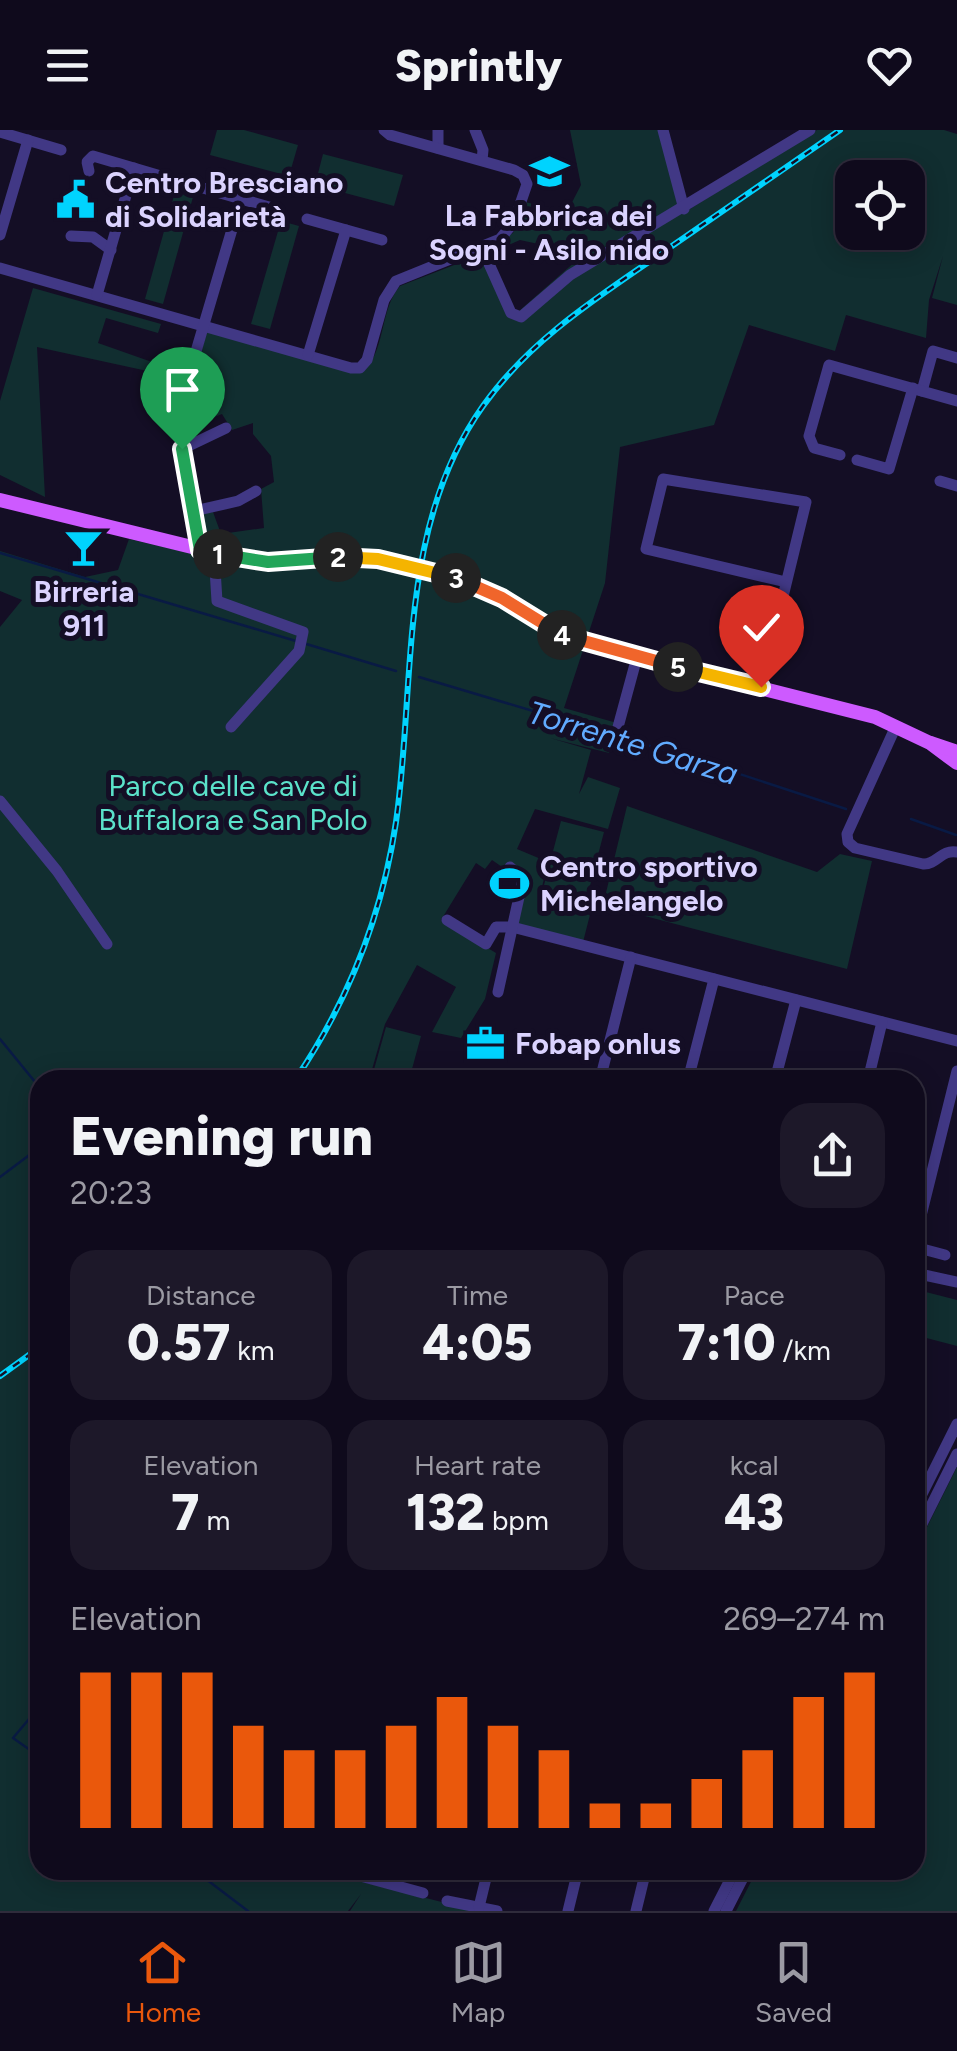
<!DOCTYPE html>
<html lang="en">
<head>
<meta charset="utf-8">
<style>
  :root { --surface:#0f0a1c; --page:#1d1829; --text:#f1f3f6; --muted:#9b9aa3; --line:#2f2b3b; --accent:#ea580c }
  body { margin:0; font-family:Figtree,sans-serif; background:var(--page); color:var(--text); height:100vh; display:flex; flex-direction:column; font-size:38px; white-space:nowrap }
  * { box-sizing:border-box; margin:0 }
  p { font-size:32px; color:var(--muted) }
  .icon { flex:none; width:55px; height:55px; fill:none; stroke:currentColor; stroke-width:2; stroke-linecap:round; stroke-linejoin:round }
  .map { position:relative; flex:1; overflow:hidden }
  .panel { position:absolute; left:30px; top:940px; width:895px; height:810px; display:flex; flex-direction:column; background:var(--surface); border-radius:30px; box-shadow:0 5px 25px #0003,0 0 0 2px var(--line) }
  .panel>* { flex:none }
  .controls { position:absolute; left:835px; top:30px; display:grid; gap:20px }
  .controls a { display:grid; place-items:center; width:90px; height:90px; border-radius:20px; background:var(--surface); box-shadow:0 5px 25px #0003,0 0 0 2px var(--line); font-size:50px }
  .pin { position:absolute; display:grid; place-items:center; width:85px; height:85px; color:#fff; margin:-102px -42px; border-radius:50% 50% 50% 0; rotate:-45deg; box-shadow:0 0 10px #0007 }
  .pin .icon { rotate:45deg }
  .km { position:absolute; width:50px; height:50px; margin:-25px; border-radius:50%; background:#222; color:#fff; font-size:28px; line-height:50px; text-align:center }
  .round { display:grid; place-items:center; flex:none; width:105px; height:105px; border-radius:30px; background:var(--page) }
  .summary { display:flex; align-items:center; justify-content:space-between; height:170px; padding:0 40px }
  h1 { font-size:55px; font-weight:800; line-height:75px }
  .figures { display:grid; grid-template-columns:repeat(3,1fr); gap:15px; height:170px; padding:10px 40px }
  .figures div { display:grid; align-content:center; border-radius:25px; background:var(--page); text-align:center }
  .figures b { font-size:50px; font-weight:800 }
  .figures small { font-size:28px; font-weight:400 }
  .figures p { font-size:28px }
  .chart { height:280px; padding:20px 40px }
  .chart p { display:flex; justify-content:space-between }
  .chart svg { width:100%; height:180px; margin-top:10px; stroke:var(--accent); stroke-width:6 }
  header { display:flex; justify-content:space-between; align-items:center; height:130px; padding:0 40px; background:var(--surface); font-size:45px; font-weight:800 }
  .dock { display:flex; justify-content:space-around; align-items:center; height:140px; border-top:2px solid var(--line); background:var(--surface); font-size:28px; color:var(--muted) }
  .dock a { display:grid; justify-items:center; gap:5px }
  .dock .on { color:var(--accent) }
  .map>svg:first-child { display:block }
  .green { fill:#112e30; fill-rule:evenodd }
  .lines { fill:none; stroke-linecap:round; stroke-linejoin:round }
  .stream { stroke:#091a44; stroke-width:2.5 }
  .minor { stroke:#413885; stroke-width:11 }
  .major { stroke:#cd5aff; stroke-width:14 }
  .rail-casing { stroke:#00d3fe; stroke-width:6 }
  .rail { stroke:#140e25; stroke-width:2.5; stroke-dasharray:8; stroke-linecap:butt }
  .split-1-casing { stroke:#fff; stroke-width:20 }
  .split-2-casing { stroke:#fff; stroke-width:20 }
  .split-3-casing { stroke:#fff; stroke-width:20 }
  .split-4-casing { stroke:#fff; stroke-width:20 }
  .split-5-casing { stroke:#fff; stroke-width:20 }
  .split-6-casing { stroke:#fff; stroke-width:20 }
  .split-1 { stroke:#22a559; stroke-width:12 }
  .split-2 { stroke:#22a559; stroke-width:12 }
  .split-3 { stroke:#f5b400; stroke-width:12 }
  .split-4 { stroke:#f0652b; stroke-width:12 }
  .split-5 { stroke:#f0652b; stroke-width:12 }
  .split-6 { stroke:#f5b400; stroke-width:12 }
  .labels { text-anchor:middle; stroke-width:10; stroke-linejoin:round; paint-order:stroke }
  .poi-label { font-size:30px; font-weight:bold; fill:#dbd3ff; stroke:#140e25; text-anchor:start }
  .park-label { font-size:30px; fill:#5be2ca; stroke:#140e25 }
  .water-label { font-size:32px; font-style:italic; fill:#61abff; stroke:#140e25 }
</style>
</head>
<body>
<header><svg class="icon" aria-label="menu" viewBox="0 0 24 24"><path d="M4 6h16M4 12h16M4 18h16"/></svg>Sprintly<svg class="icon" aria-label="heart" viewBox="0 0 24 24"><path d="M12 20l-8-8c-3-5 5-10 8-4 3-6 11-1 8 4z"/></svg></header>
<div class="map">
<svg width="957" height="1781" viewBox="0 0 957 1781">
  <rect width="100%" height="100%" fill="#140e25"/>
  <g class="green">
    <polygon points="217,0 244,0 298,15 289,46 210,25"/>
    <path d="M570 0H661L685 82 817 0H944L957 4V175L932 168 943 126 929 170 926 208 846 185 835 221 749 195 714 295 620 317 605 453 564 578 617 593 609 623 550 608 591 620 579 664 588 647 620 658 608 699 535 679 517 719 548 732 541 761 572 768 543 759 561 691 604 702 586 771 593 773 583 812 516 793 525 753 492 730 485 739 476 733 441 790 496 823 485 869 461 908 432 902 456 857 417 835 385 894 369 950H40V1740H316L477 1781H350L361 1764 348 1781H0V497L22 470 0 461V421L85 447 118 440 129 409 202 426 206 413 199 384 213 382 221 404 264 398 261 359 274 352 271 326 253 304V293L232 300 222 284 189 297 180 291 207 202 365 240C386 217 380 179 400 156L480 125 511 188 584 124 520 110 490 123 488 118 513 103 525 72 567 82 581 55ZM852 48H908V102H852Z"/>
    <polygon points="323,24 403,45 394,76 315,55"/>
    <polygon points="175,62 193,67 163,174 145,169"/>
    <polygon points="281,91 299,96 270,199 251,194"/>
    <polygon points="33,158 161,194 158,203 106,188 98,213 186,244 175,284 169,283 152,242 37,217 45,367 0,345 0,271"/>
    <polygon points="627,676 817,742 840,724 872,731 847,839 603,775"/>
    <polygon points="386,897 421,906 409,950 371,950"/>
    <polygon points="922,1161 957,1170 957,1216 915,1205 915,1188"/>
    <polygon points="957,1337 957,1781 736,1781 757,1740 915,1740 915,1421"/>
  </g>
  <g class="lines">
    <g class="stream">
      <polyline points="0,423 296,511"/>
      <polyline points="303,513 396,541"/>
      <polyline points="419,547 694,629 846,679"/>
      <polyline points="911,689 956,705"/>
      <polyline points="0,909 40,958"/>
      <polyline points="0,1047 40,1017"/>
      <polyline points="40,1576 13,1608 40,1627"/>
      <polyline points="194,1740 248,1781"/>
    </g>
    <g class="minor">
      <polyline points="438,0 438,18"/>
      <polyline points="475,0 483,20 482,30"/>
      <polyline points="663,0 684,79"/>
      <polyline points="0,2 61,20"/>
      <polyline points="89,41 87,32 93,26 171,49"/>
      <polyline points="203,58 276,79"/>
      <polyline points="307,89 382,110"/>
      <polyline points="0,105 28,10"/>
      <polyline points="71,106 93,107 111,120"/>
      <polyline points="481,116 511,183 521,187 570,145 810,0"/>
      <polyline points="0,138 351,238 360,238 367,230 384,170 396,151 500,109 514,92 527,54 523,45 514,40 390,5 384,0"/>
      <polyline points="97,165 134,38"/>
      <polyline points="308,225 346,100"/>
      <polyline points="922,261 933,221 957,228"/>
      <polyline points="182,319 226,298"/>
      <polyline points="840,325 814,318 809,306 829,235 957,271"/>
      <polyline points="857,330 889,339 913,258"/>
      <polyline points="940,351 957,356"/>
      <polyline points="194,381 238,371 256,361"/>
      <polyline points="201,420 176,289 241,69"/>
      <polyline points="214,423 217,471 303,502 299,521 231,597"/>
      <polyline points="761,557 806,372 663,349 646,419 786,452"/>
      <path d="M896 596 847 704 848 712 855 718 923 734C937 735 941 719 957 722"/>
      <polyline points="618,597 637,527"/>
      <polyline points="0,671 57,741 107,814"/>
      <polyline points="447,790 486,814 496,797 512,797 957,911"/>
      <polyline points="498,862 523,749 510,737"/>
      <polyline points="600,950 631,827"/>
      <polyline points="688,950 714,849"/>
      <polyline points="775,950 796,870"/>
      <polyline points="868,950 882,892"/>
      <polyline points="915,1110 957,941"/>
      <polyline points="915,1117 945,1125"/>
      <polyline points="915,1143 957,1152"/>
      <polyline points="915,1378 957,1294"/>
      <polyline points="915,1408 957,1324"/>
      <polyline points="334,1740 343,1742"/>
      <polyline points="364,1747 423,1763"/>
      <polyline points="447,1771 497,1781"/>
      <polyline points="479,1777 488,1740"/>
      <polyline points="568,1781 578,1740"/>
      <polyline points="636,1781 646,1740"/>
      <polyline points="714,1781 735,1740"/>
      <polyline points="726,1781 747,1740"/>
    </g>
    <g class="major">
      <path d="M0 370 245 430C284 434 322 425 361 427 395 429 434 440 466 451 508 466 541 497 582 513L875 587 930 613 957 633"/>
      <polyline points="931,613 957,622"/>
    </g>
    <defs>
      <g id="rail">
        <path d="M295 950C348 872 382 786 396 692 416 553 397 397 483 276 529 211 595 169 659 125 719 83 780 42 840 0"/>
        <polyline points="0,1246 40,1217"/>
      </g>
    </defs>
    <use href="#rail" class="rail-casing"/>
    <use href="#rail" class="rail"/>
  </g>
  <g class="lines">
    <defs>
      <polyline id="split-1" points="182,319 200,420 218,424"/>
      <polyline id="split-2" points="218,424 268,432 338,427"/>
      <polyline id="split-3" points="338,427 378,429 456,448"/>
      <polyline id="split-4" points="456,448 502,468 562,505"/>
      <polyline id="split-5" points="562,505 678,537"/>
      <polyline id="split-6" points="678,537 761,557"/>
    </defs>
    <use href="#split-1" class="split-1-casing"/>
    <use href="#split-2" class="split-2-casing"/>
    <use href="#split-3" class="split-3-casing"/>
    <use href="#split-4" class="split-4-casing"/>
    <use href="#split-5" class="split-5-casing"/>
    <use href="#split-6" class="split-6-casing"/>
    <use href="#split-1" class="split-1"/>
    <use href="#split-2" class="split-2"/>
    <use href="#split-3" class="split-3"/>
    <use href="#split-4" class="split-4"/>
    <use href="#split-5" class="split-5"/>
    <use href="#split-6" class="split-6"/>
  </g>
  <defs>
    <symbol id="school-bare" viewBox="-9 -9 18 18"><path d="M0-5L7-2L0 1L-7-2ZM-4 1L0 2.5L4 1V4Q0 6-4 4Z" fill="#00d3fe" stroke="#140e25" stroke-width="2.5" paint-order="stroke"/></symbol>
    <symbol id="civic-bare" viewBox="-9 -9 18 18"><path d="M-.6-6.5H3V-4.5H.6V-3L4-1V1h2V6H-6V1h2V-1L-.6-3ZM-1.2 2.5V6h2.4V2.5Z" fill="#00d3fe" stroke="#140e25" stroke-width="2.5" paint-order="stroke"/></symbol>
    <symbol id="bar-bare" viewBox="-9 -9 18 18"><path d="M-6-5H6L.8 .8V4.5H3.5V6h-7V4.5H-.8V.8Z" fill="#00d3fe" stroke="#140e25" stroke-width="2.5" paint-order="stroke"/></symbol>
    <symbol id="stadium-bare" viewBox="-9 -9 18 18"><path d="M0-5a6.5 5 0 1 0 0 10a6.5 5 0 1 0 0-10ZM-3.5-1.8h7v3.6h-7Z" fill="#00d3fe" stroke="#140e25" stroke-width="2.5" paint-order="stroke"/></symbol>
    <symbol id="office-bare" viewBox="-9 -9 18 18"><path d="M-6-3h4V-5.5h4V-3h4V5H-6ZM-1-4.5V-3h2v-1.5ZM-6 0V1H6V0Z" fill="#00d3fe" stroke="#140e25" stroke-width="2.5" paint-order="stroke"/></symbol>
  </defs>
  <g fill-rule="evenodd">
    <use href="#school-bare" x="522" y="14" width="55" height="55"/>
    <use href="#civic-bare" x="48" y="42" width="55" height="55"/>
    <use href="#bar-bare" x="56" y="390" width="55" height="55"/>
    <use href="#stadium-bare" x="482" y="726" width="55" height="55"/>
    <use href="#office-bare" x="458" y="886" width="55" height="55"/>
  </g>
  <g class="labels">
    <g class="poi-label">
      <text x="105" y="63">Centro Bresciano<tspan x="105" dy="34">di Solidarietà</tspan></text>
      <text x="549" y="96" text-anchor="middle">La Fabbrica dei<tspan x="549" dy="34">Sogni - Asilo nido</tspan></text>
      <text x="84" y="472" text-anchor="middle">Birreria<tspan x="84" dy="34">911</tspan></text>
      <text x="540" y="747">Centro sportivo<tspan x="540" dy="34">Michelangelo</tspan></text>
      <text x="515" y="924">Fobap onlus</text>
    </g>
    <g class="park-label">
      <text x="233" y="666">Parco delle cave di<tspan x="233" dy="34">Buffalora e San Polo</tspan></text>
    </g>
    <g class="water-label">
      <text transform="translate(633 613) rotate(17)" y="11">Torrente Garza</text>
    </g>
  </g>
</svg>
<div class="controls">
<a><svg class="icon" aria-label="locate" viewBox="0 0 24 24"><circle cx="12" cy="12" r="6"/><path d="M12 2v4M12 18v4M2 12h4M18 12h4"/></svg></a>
</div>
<div class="pin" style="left:182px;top:319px;background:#1e9e55"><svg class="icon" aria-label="arrive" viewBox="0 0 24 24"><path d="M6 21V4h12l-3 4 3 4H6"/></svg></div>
<div class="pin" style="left:761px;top:557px;background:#d93025"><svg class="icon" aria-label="check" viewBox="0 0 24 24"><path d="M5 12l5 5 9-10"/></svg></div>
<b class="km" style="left:218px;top:424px">1</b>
<b class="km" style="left:338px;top:427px">2</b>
<b class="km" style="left:456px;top:448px">3</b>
<b class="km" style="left:562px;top:505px">4</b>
<b class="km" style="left:678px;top:537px">5</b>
<section class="panel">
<div class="summary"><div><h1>Evening run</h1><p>20:23</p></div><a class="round"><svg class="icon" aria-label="share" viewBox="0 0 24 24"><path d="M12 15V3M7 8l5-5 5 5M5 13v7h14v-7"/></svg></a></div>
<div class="figures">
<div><p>Distance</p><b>0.57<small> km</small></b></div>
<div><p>Time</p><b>4:05</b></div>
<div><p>Pace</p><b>7:10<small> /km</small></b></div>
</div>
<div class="figures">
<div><p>Elevation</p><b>7<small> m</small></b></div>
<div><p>Heart rate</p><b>132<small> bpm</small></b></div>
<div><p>kcal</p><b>43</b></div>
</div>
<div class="chart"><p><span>Elevation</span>269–274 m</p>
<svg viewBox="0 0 160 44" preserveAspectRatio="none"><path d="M5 44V6M15 44V6M25 44V6M35 44V19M45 44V25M55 44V25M65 44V19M75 44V12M85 44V19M95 44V25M105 44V38M115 44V38M125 44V32M135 44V25M145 44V12M155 44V6"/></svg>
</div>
</section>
</div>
<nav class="dock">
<a class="on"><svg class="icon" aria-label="home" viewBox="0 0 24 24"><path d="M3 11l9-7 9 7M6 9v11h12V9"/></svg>Home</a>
<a><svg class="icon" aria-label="map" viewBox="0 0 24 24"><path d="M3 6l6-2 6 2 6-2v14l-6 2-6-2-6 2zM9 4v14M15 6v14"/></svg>Map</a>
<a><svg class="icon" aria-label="saved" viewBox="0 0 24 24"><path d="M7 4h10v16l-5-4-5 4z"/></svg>Saved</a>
</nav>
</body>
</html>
